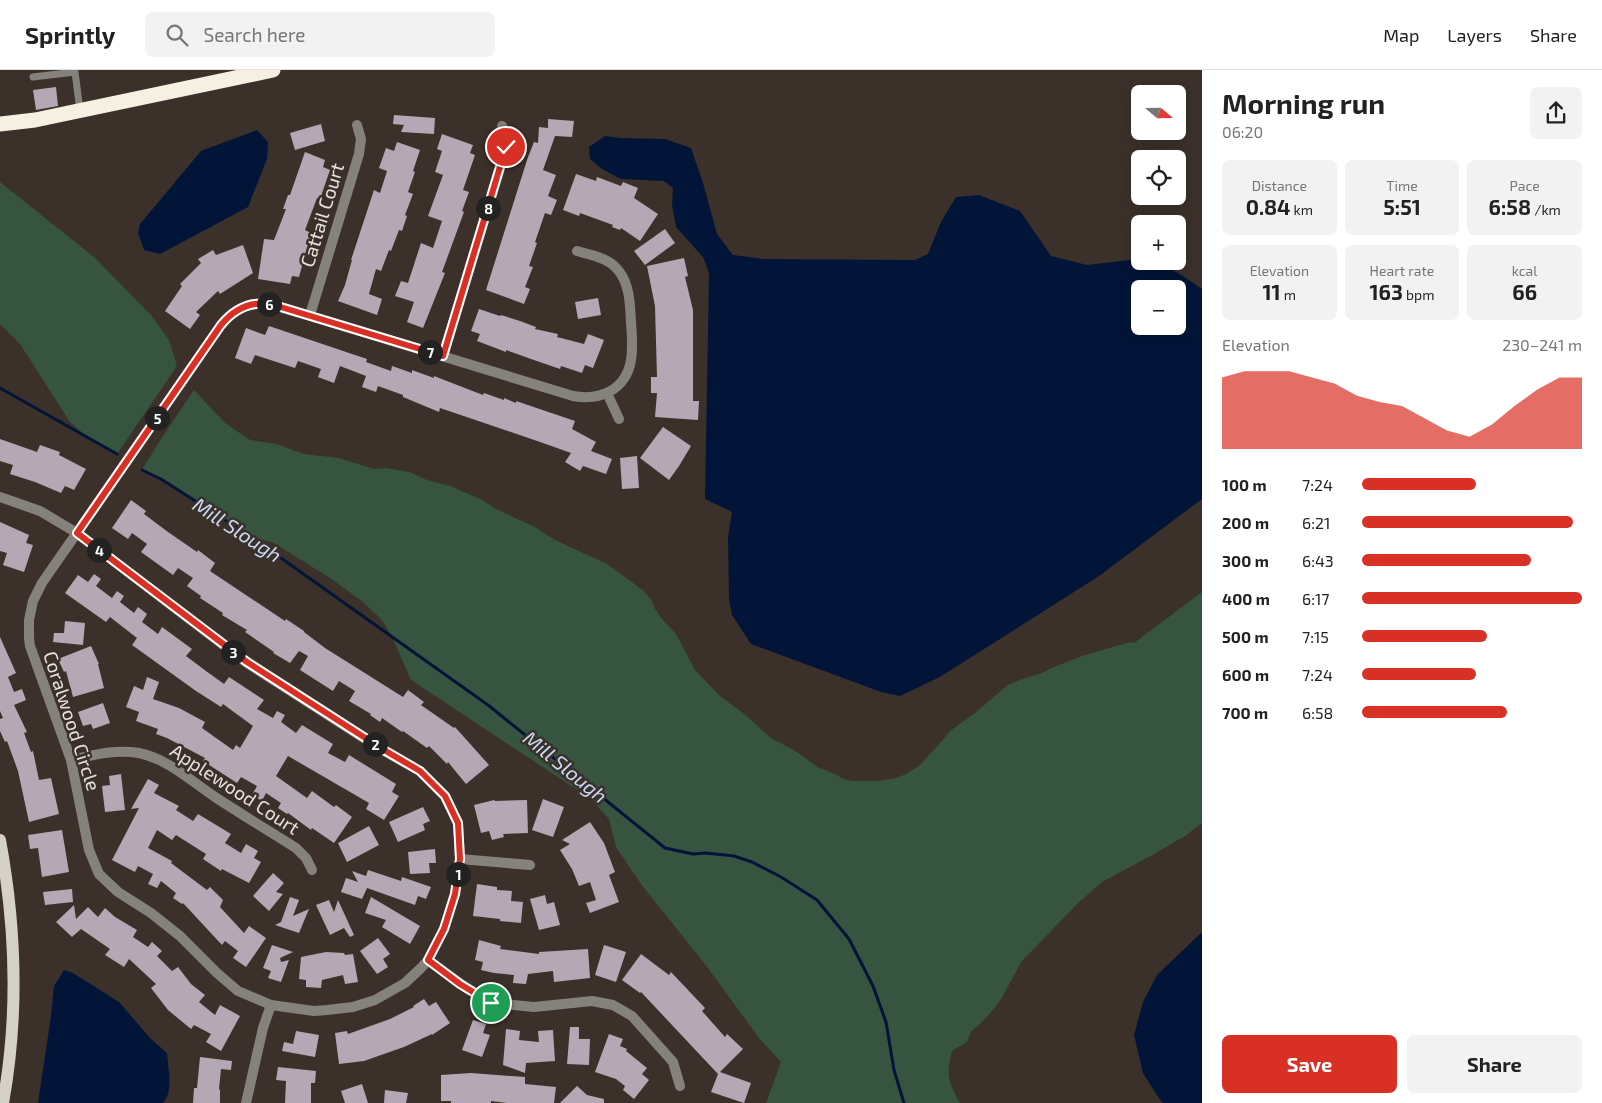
<!DOCTYPE html>
<html lang="en">
<head>
<meta charset="utf-8">
<style>
  :root { --surface:#fff; --page:#f2f2f2; --text:#222; --muted:#767676; --line:#e0e0e0; --accent:#d93025 }
  body { margin:0; font-family:"Exo 2",sans-serif; background:var(--page); color:var(--text); height:100vh; display:flex; flex-direction:column; font-size:19px; white-space:nowrap }
  * { box-sizing:border-box; margin:0 }
  p { font-size:16px; color:var(--muted) }
  .icon { flex:none; width:28px; height:28px; fill:none; stroke:currentColor; stroke-width:2; stroke-linecap:round; stroke-linejoin:round }
  .map { position:relative; flex:1; overflow:hidden }
  .sheet { display:flex; flex-direction:column; background:var(--surface); width:400px }
  .sheet>* { flex:none }
  .needle { width:32px; rotate:110deg }
  .buttons { position:absolute; left:1131px; top:15px; display:grid; gap:10px }
  .buttons a { display:grid; place-items:center; width:55px; height:55px; border-radius:8px; background:var(--surface); box-shadow:0 2px 12px #0003; font-size:25px }
  .pin { position:absolute; display:grid; place-items:center; width:42px; height:42px; color:#fff; margin:-21px; border:2px solid #fff; border-radius:50%; box-shadow:0 1px 5px #0007 }
  .km { position:absolute; width:25px; height:25px; margin:-12px; border-radius:50%; background:#222; color:#fff; font-size:14px; line-height:25px; text-align:center }
  .round { display:grid; place-items:center; flex:none; width:52px; height:52px; border-radius:8px; background:var(--page) }
  .head { display:flex; align-items:center; justify-content:space-between; height:85px; padding:0 20px }
  h1 { font-size:28px; font-weight:700; line-height:38px }
  .stats { display:grid; grid-template-columns:repeat(3,1fr); gap:8px; height:85px; padding:5px 20px }
  .stats div { display:grid; align-content:center; border-radius:8px; background:var(--page); text-align:center }
  .stats b { font-size:21px; font-weight:700 }
  .stats small { font-size:14px; font-weight:400 }
  .stats p { font-size:14px }
  .chart { height:140px; padding:10px 20px }
  .chart p { display:flex; justify-content:space-between }
  .chart svg { width:100%; height:90px; margin-top:5px; fill:var(--accent); opacity:.7 }
  .cta { display:flex; gap:10px; margin-top:auto; padding:10px 20px }
  .cta a { flex:1; height:58px; border-radius:8px; background:var(--accent); color:#fff; font-size:20px; font-weight:700; line-height:58px; text-align:center }
  .cta a+a { background:var(--page); color:var(--text) }
  ul { padding:0 20px; list-style:none; font-size:16px }
  li { display:grid; grid-template-columns:80px 60px 1fr; align-items:center; height:38px }
  li i { height:12px; border-radius:6px; background:var(--accent) }
  header { display:flex; align-items:center; gap:30px; box-sizing:border-box; height:70px; padding:0 25px; background:var(--surface); border-bottom:1px solid var(--line) }
  header strong { font-size:24px }
  nav { display:flex; gap:28px; margin-inline-start:auto; font-size:18px }
  .search { width:350px; height:45px; background:var(--page); display:flex; align-items:center; gap:12px; box-sizing:border-box; padding:0 18px; border-radius:8px; color:var(--muted); font-size:19px }
  main { display:flex; flex:1; min-height:0 }
  .map>svg:first-child { display:block }
  .green { fill:#365440 }
  .water { fill:#021538; fill-rule:evenodd }
  .lines { fill:none; stroke-linecap:round; stroke-linejoin:round }
  .stream { stroke:#021538; stroke-width:3 }
  .building { fill:#b3a8b3 }
  .service { stroke:#85827d; stroke-width:7 }
  .minor { stroke:#85827d; stroke-width:10 }
  .primary { stroke:#d6d1c6; stroke-width:12 }
  .motorway { stroke:#f6f0e3; stroke-width:15 }
  .route-casing { stroke:#fff; stroke-width:10 }
  .route { stroke:#d93025; stroke-width:6 }
  .labels { text-anchor:middle; stroke-width:5; stroke-linejoin:round; paint-order:stroke }
  .street-label { font-size:19px; fill:#e8e2dd; stroke:#3b312a }
  .water-label { font-size:20px; font-style:italic; fill:#c9daf5; stroke:#3b312a }
</style>
</head>
<body>
<header>
<strong>Sprintly</strong>
<div class="search"><svg class="icon" aria-label="search" viewBox="0 0 24 24"><circle cx="10" cy="10" r="6"/><path d="M15 15l6 6"/></svg>Search here</div>
<nav><a>Map</a><a>Layers</a><a>Share</a></nav>
</header>
<main>
<div class="map">
<svg width="1202" height="1033" viewBox="0 0 1202 1033">
  <rect width="100%" height="100%" fill="#3b312a"/>
  <g class="green">
    <polygon points="0,112 94,187 151,245 169,270 177,296 117,384 85,365 70,352 20,274 0,254"/>
    <path d="M194 320 225 353 250 370 276 374 304 384 339 388 374 399 386 398 409 402 427 410 450 416 480 429 500 441 535 457 555 470 607 494 644 521 652 531 655 539 662 549 676 564 695 600 719 625 744 644 771 668 797 682 819 698 828 701 846 710 854 711H878L896 708 906 704 919 696 942 671 950 661 975 643 1008 615 1020 610 1042 603 1054 597 1082 586 1130 572 1134 573 1202 522V753L1185 766 1154 784 1102 812 1077 834 1022 891 1000 931 987 947 971 962 967 972 952 981C946 1006 948 1011 960 1033H766L781 992 759 968 708 898 641 814 616 777 609 749 591 729 411 610 394 571 382 550 363 532 333 510 274 473 250 466 161 409 142 400 161 369Z"/>
  </g>
  <g class="water">
    <polygon points="257,60 268,72 267,89 248,137 160,184 144,180 138,163 140,154 201,81"/>
    <path d="M605 66 620 68 665 69 691 78 703 113 717 164 733 185 764 189 915 190 928 184 941 152 956 127 979 125 1020 141 1051 186 1087 195 1138 189H1140V191C1164 191 1183 206 1202 219V429L1099 506 940 607 900 626 881 622 751 574 732 545 729 530 728 467 732 442 705 429 709 203 703 187 676 157 672 135 673 118 664 111 621 109 602 99 590 89 589 77ZM1140 219H1178V256H1140Z"/>
    <polygon points="1202,862 1202,1033 1163,1033 1158,1027 1143,1003 1134,965 1143,932 1157,905"/>
    <path d="M64 900 73 903 119 932 151 969 167 983C168 999 174 1020 163 1033H38L51 946 54 916Z"/>
  </g>
  <g class="lines">
    <g class="stream">
      <polyline points="0,318 117,384"/>
      <polyline points="142,400 161,409 250,466 488,635 665,778 693,784 706,783 734,786 752,792 781,807 817,830 849,869 873,916 886,952 894,1000 904,1033"/>
    </g>
  </g>
  <g class="building">
    <polygon points="56,17 58,36 36,40 33,20"/>
    <polygon points="394,45 435,48 434,64 401,62 404,55 393,54"/>
    <polygon points="548,49 574,51 572,67 555,66 543,100 556,105 548,126 557,130 551,145 545,143 535,172 537,173 529,196 533,197 525,217 530,219 524,234 486,220 528,87 534,72 538,73 539,57 548,58"/>
    <polygon points="321,54 325,71 295,80 290,63"/>
    <polygon points="442,64 473,75 470,83 475,85 463,120 469,122 462,141 464,142 442,202 445,203 423,258 407,252 414,232 395,226 401,211 408,213 421,173 433,178 442,151 428,146 443,105 435,102 442,81 437,79"/>
    <polygon points="397,72 420,80 413,101 415,102 408,122 413,124 405,145 407,146 402,161 399,160 391,181 389,180 381,201 376,199 369,224 382,229 377,245 338,231 345,215 352,190 351,190 374,120 380,123 387,101 379,98 386,78 394,81"/>
    <polygon points="305,82 325,90 323,97 330,100 320,129 317,128 305,160 311,163 299,207 292,206 290,214 258,209 264,169 274,170 286,139 283,139 288,125 290,125"/>
    <polygon points="576,104 596,111 597,107 621,116 623,112 638,118 634,128 658,144 640,171 621,158 620,160 612,157 613,155 580,143 579,146 563,140"/>
    <polygon points="665,159 675,173 645,195 634,181"/>
    <polygon points="243,175 253,203 220,224 218,221 196,242 200,245 190,259 165,241 182,216 180,214 201,193 198,189 213,180 216,185"/>
    <polygon points="684,188 688,206 685,207 693,240 693,331 699,331 698,350 655,347 657,323 651,323 651,307 657,307 655,236 647,196"/>
    <polygon points="598,228 601,245 578,249 575,232"/>
    <polygon points="479,239 500,246 501,245 520,251 536,257 535,259 558,264 557,267 584,274 588,264 604,270 593,298 585,295 582,303 561,296 560,299 531,289 506,280 506,282 477,271 480,264 471,261"/>
    <polygon points="269,256 367,289 366,292 391,301 392,296 412,303 412,300 434,308 434,306 483,325 484,323 504,330 504,328 516,333 516,331 575,351 572,359 596,372 591,381 612,389 606,404 583,396 580,401 565,392 571,383 543,373 440,338 439,342 403,327 403,325 378,316 376,322 362,317 366,306 340,296 334,313 318,307 321,299 298,291 295,298 255,285 251,294 235,288 246,258 265,265"/>
    <polygon points="663,357 691,376 679,396 669,410 640,388"/>
    <polygon points="0,369 37,382 40,375 60,382 59,385 86,399 74,420 65,416 61,423 35,412 10,404 13,395 0,391"/>
    <polygon points="637,386 639,418 622,419 620,388"/>
    <polygon points="131,430 146,441 144,444 168,462 197,482 198,480 215,493 210,501 285,551 286,549 304,561 304,562 325,578 403,627 408,620 424,632 421,635 454,658 455,657 489,695 466,714 448,692 447,694 429,676 427,678 403,661 402,662 382,648 380,652 370,645 371,644 349,631 355,621 339,611 333,621 300,600 308,586 299,581 290,593 273,583 274,582 245,562 247,560 222,545 223,543 200,528 201,526 187,516 193,508 178,498 173,505 141,482 147,474 132,463 128,469 112,458"/>
    <polygon points="0,452 29,465 26,473 33,475 24,502 3,495 7,483 0,481"/>
    <polygon points="94,504 101,509 96,516 112,528 117,521 124,526 120,532 134,543 138,537 147,544 142,552 158,564 162,557 192,579 186,586 206,601 224,614 229,607 264,630 257,639 273,648 277,641 285,645 281,652 296,663 302,655 333,674 328,683 345,692 349,685 396,714 392,722 399,726 384,750 366,739 369,733 288,686 276,706 307,728 312,721 334,737 336,735 352,747 334,773 312,758 311,760 288,743 287,744 278,738 281,733 266,723 262,731 252,725 257,716 241,707 237,713 203,691 205,688 167,668 156,664 158,659 136,651 139,642 126,637 134,616 143,620 147,607 159,612 153,629 179,638 205,652 202,658 233,680 236,675 240,678 253,656 223,634 221,637 196,621 132,575 137,568 110,547 106,552 65,523 78,505 88,512"/>
    <polygon points="65,551 85,553 83,575 53,572 54,563 64,563"/>
    <polygon points="0,567 16,603 8,607 14,622 22,619 26,630 14,635 27,662 24,663 31,682 33,681 39,710 51,708 59,744 29,752 18,701 7,671 5,672 0,661 0,649 3,648 0,641"/>
    <polygon points="91,576 99,594 98,594 104,618 73,627 66,601 64,602 58,589"/>
    <polygon points="103,633 110,653 93,659 91,654 83,656 78,642"/>
    <polygon points="121,704 125,740 105,742 102,716 110,715 109,706"/>
    <polygon points="148,709 159,715 154,723 179,736 176,740 193,751 198,744 231,764 225,773 241,783 246,774 258,781 254,788 261,792 249,813 222,799 221,801 203,789 206,784 176,765 172,770 157,760 148,778 172,791 171,793 207,820 210,817 223,830 220,837 244,863 249,856 266,868 246,897 233,888 238,881 225,871 222,875 183,833 182,834 173,828 176,823 161,811 157,818 148,814 153,804 138,796 135,802 112,790 139,738 131,739"/>
    <polygon points="543,729 564,737 553,767 532,760"/>
    <polygon points="494,730 495,731 527,730 528,763 503,764 504,767 492,770 489,761 481,763 474,735"/>
    <polygon points="423,737 430,751 423,754 425,760 398,772 389,752"/>
    <polygon points="590,752 604,773 615,802 609,805 619,832 590,843 586,833 596,830 590,812 579,816 572,799 560,780 570,774 562,770"/>
    <polygon points="369,756 379,775 347,792 338,773"/>
    <polygon points="62,760 69,802 42,807 38,778 30,779 28,765"/>
    <polygon points="435,779 436,793 429,793 430,803 410,804 408,782"/>
    <polygon points="368,800 401,811 402,807 431,817 426,829 418,826 415,835 367,818 362,829 341,822 346,808 358,812 352,801 366,806"/>
    <polygon points="273,803 284,813 276,822 283,824 269,841 253,826"/>
    <polygon points="477,814 497,817 497,820 512,821 511,831 523,832 521,853 500,851 500,849 473,846"/>
    <polygon points="72,819 73,832 45,835 43,822"/>
    <polygon points="545,825 547,834 554,832 560,855 539,860 530,829"/>
    <polygon points="290,827 299,830 293,846 309,839 299,863 275,855 281,852"/>
    <polygon points="371,827 420,856 410,874 382,857 386,850 365,843"/>
    <polygon points="329,830 334,842 338,830 354,865 350,867 344,858 330,865 316,835"/>
    <polygon points="74,835 76,849 88,837 98,847 105,838 115,847 137,860 133,867 148,877 152,872 162,881 157,886 172,901 178,897 191,914 205,925 199,932 215,945 220,935 240,946 221,981 206,972 211,964 194,955 191,959 168,940 151,918 156,914 129,889 124,897 105,885 110,879 81,859 72,867 56,852"/>
    <polygon points="378,868 390,884 383,889 388,897 377,904 360,881"/>
    <polygon points="479,870 501,876 500,879 539,884 539,882 588,879 590,908 554,912 553,901 528,904 526,914 513,913 514,905 494,903 481,900 483,892 475,890"/>
    <polygon points="272,875 293,882 280,888 281,892 289,890 281,912 268,908 271,901 263,898"/>
    <polygon points="604,875 626,882 616,912 595,905"/>
    <polygon points="326,882 344,883 345,885 353,884 358,912 345,914 343,905 322,910 321,918 306,917 306,910 299,909 301,887"/>
    <polygon points="641,884 669,905 671,902 705,938 702,941 725,967 727,964 743,979 720,1002 751,1013 744,1033 711,1022 718,1004 641,922 640,923 622,910"/>
    <polygon points="424,929 429,936 436,932 450,953 432,965 432,964 404,977 364,991 339,994 335,963 347,961 348,964 390,949 414,937 413,936"/>
    <polygon points="473,950 486,954 483,963 490,965 482,987 462,980"/>
    <polygon points="570,957 579,957 579,969 590,969 589,995 567,994"/>
    <polygon points="506,959 520,961 519,970 539,972 538,961 553,960 555,991 526,993 525,1003 503,995"/>
    <polygon points="296,961 319,965 315,987 282,981 284,972 293,974"/>
    <polygon points="609,964 623,969 620,976 627,979 626,981 647,998 642,1004 649,1010 634,1029 623,1020 625,1016 616,1009 595,1002"/>
    <polygon points="200,987 232,991 231,1000 221,999 219,1019 220,1020 220,1033 193,1033 194,1018 197,1018"/>
    <polygon points="278,997 316,1001 315,1013 311,1013 311,1033 285,1033 286,1011 276,1010"/>
    <polygon points="471,1003 525,1007 525,1014 556,1017 554,1033 507,1033 491,1031 491,1033 451,1033 451,1031 441,1031 441,1005"/>
    <polygon points="362,1014 368,1033 345,1033 341,1021"/>
    <polygon points="577,1016 587,1025 604,1029 604,1033 560,1033"/>
    <polygon points="385,1020 408,1023 406,1033 384,1033"/>
  </g>
  <g class="lines">
    <polyline class="service" points="33,7 75,2 80,41"/>
    <g class="minor">
      <polyline points="310,245 359,84 361,69 357,55"/>
      <polyline points="443,286 504,85 505,70 502,56"/>
      <polyline points="607,323 619,349"/>
      <path d="M0 427 40 441 77 463 247 593 384 681 420 701 445 726 458 753 460 789 455 824 444 859 428 890 421 898 405 913 375 930 353 937 327 940 314 941 271 935 238 921 217 903 180 866 151 843 118 822 99 804 89 780 71 690 30 576 29 568V550L33 531 42 513 221 255C235 238 252 230 274 235L573 326C600 331 626 320 631 290 633 278 632 264 631 252 630 235 630 214 618 200 609 188 591 185 577 181"/>
      <path d="M71 690C93 685 115 679 139 683 168 689 191 711 215 727 241 744 269 761 296 778L306 788 312 800"/>
      <polyline points="460,789 530,795"/>
      <polyline points="428,890 461,914 491,933 534,937 592,931 613,935 632,946 673,992 680,1016"/>
      <polyline points="246,1033 263,958 271,935"/>
    </g>
    <path class="primary" d="M0 770C16 857 19 945 3 1033"/>
    <polyline class="motorway" points="0,54 35,50 273,0"/>
  </g>
  <g class="lines">
    <defs>
      <path id="route" d="M491 933 460 914 428 890 444 859 455 824 460 789 458 753 445 726 420 701 384 680 247 592 77 463 221 255C235 238 252 230 274 235L443 286 506 77"/>
    </defs>
    <use href="#route" class="route-casing"/>
    <use href="#route" class="route"/>
  </g>
  <g class="labels">
    <g class="street-label">
      <text transform="translate(322 145) rotate(-73)" y="7">Cattail Court</text>
      <text transform="translate(72 651) rotate(72)" y="7">Coralwood Circle</text>
      <text transform="translate(235 719) rotate(33)" y="7">Applewood Court</text>
    </g>
    <g class="water-label">
      <text transform="translate(237 460) rotate(33)" y="7">Mill Slough</text>
      <text transform="translate(565 697) rotate(39)" y="7">Mill Slough</text>
    </g>
  </g>
</svg>
<div class="buttons">
<a><svg class="needle" viewBox="-14 -14 28 28"><path d="M0-13l5 13h-10z" fill="#e53935"/><path d="M0 13l5-13h-10z" fill="#767676"/></svg></a>
<a><svg class="icon" aria-label="locate" viewBox="0 0 24 24"><circle cx="12" cy="12" r="6"/><path d="M12 2v4M12 18v4M2 12h4M18 12h4"/></svg></a>
<a>+</a>
<a>−</a>
</div>
<div class="pin" style="left:491px;top:933px;background:#1e9e55"><svg class="icon" aria-label="arrive" viewBox="0 0 24 24"><path d="M6 21V4h12l-3 4 3 4H6"/></svg></div>
<div class="pin" style="left:506px;top:77px;background:#d93025"><svg class="icon" aria-label="check" viewBox="0 0 24 24"><path d="M5 12l5 5 9-10"/></svg></div>
<b class="km" style="left:458px;top:804px">1</b>
<b class="km" style="left:375px;top:674px">2</b>
<b class="km" style="left:233px;top:582px">3</b>
<b class="km" style="left:99px;top:480px">4</b>
<b class="km" style="left:157px;top:348px">5</b>
<b class="km" style="left:269px;top:234px">6</b>
<b class="km" style="left:430px;top:282px">7</b>
<b class="km" style="left:488px;top:138px">8</b>
</div>
<section class="sheet">
<div class="head"><div><h1>Morning run</h1><p>06:20</p></div><a class="round"><svg class="icon" aria-label="share" viewBox="0 0 24 24"><path d="M12 15V3M7 8l5-5 5 5M5 13v7h14v-7"/></svg></a></div>
<div class="stats">
<div><p>Distance</p><b>0.84<small> km</small></b></div>
<div><p>Time</p><b>5:51</b></div>
<div><p>Pace</p><b>6:58<small> /km</small></b></div>
</div>
<div class="stats">
<div><p>Elevation</p><b>11<small> m</small></b></div>
<div><p>Heart rate</p><b>163<small> bpm</small></b></div>
<div><p>kcal</p><b>66</b></div>
</div>
<div class="chart"><p><span>Elevation</span>230–241 m</p>
<svg viewBox="0 0 160 44" preserveAspectRatio="none"><path d="M0 44V9L10 6L20 6L30 6L40 9L50 12L60 18L70 21L80 23L90 29L100 35L110 38L120 32L130 23L140 15L150 9L160 9V44z"/></svg>
</div>
<ul>
<li><b>100 m</b>7:24<i style="width:52%"></i></li>
<li><b>200 m</b>6:21<i style="width:96%"></i></li>
<li><b>300 m</b>6:43<i style="width:77%"></i></li>
<li><b>400 m</b>6:17<i style="width:100%"></i></li>
<li><b>500 m</b>7:15<i style="width:57%"></i></li>
<li><b>600 m</b>7:24<i style="width:52%"></i></li>
<li><b>700 m</b>6:58<i style="width:66%"></i></li>
</ul>
<div class="cta"><a>Save</a><a>Share</a></div>
</section>
</main>
</body>
</html>
